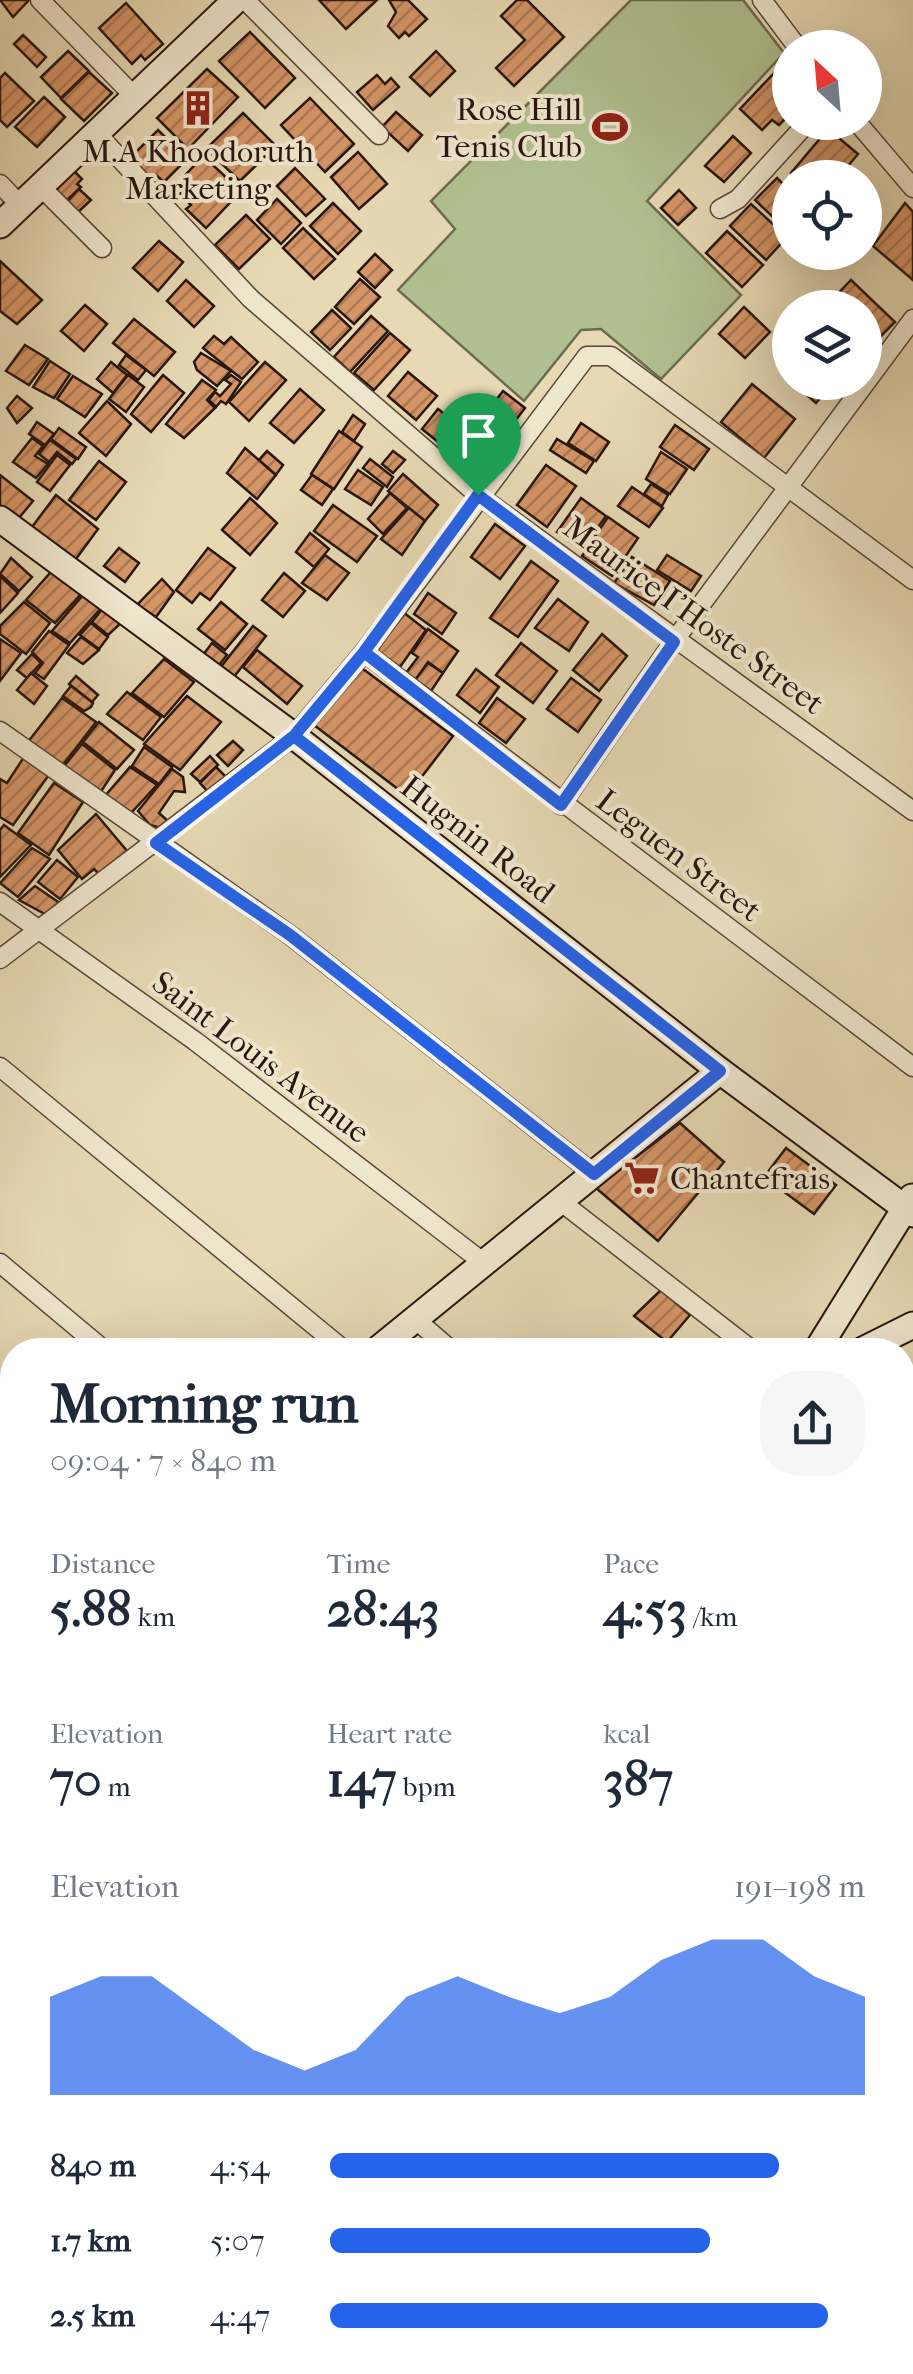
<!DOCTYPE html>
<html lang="en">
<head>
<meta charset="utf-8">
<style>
  :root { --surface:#fff; --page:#f6f6f7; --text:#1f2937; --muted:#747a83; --accent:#2563eb }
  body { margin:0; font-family:"IM FELL French Canon",serif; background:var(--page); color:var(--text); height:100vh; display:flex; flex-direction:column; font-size:38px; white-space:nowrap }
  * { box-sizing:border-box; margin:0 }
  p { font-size:32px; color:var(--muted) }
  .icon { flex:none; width:55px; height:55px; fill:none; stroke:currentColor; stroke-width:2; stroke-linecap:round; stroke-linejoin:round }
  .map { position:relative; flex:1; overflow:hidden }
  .details { position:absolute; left:0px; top:1338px; width:915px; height:1038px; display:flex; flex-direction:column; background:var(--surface); border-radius:40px 40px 0 0; box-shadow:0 10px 40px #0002 }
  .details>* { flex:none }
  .needle { width:65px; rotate:334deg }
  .buttons { position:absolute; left:772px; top:30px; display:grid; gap:20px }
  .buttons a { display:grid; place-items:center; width:110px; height:110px; border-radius:50%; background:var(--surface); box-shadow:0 10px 40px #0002; font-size:50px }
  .pin { position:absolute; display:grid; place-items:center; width:85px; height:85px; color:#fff; margin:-102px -42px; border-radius:50% 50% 50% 0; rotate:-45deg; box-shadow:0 0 10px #0007 }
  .pin .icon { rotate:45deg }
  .round { display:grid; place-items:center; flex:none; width:105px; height:105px; border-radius:40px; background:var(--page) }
  .headline { display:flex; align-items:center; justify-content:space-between; height:170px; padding:0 50px }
  h1 { font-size:55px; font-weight:700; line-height:75px }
  .metrics { display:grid; grid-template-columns:repeat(3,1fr); gap:15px; height:170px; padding:10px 50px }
  .metrics div { display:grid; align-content:center }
  .metrics b { font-size:50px; font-weight:700 }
  .metrics small { font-size:28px; font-weight:400 }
  .metrics p { font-size:28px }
  .chart { height:280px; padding:20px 50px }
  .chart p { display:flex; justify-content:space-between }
  .chart svg { width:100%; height:180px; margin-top:10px; fill:var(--accent); opacity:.7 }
  ul { padding:0 50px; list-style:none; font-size:32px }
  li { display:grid; grid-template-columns:160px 120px 1fr; align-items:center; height:75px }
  li i { height:25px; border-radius:12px; background:var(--accent) }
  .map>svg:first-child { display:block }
  .garden { fill:#b1c090; stroke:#6c6b50; stroke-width:2.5 }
  .building { fill:url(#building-hatch); stroke:#28160f; stroke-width:2.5 }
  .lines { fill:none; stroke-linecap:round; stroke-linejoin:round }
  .street-casing { stroke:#584738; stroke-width:21 }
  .secondary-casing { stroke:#28160f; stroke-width:29 }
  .street { stroke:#efe6ce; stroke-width:18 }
  .secondary { stroke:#efe6ce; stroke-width:25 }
  .route-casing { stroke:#fff; stroke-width:20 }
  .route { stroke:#2563eb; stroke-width:12 }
  .labels { text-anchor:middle; stroke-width:8; stroke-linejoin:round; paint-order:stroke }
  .poi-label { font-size:32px; fill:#28160f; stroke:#efe6ce; text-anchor:end }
  .street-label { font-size:32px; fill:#28160f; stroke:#efe6ce }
</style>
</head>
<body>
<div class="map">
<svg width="913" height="2374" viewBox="0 0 913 2374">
  <defs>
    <pattern id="building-hatch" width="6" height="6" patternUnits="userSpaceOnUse" patternTransform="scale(2.5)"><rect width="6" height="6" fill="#d59567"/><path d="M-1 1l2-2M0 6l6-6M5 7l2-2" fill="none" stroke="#ad7953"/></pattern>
  </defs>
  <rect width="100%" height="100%" fill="#e6d9b4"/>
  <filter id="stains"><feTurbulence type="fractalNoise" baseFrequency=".002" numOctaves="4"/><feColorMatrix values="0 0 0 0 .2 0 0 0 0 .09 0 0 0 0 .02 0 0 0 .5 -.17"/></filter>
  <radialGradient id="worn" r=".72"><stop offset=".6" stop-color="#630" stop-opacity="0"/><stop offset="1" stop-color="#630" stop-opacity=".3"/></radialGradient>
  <polygon class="garden" points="631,0 743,0 784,53 647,201 741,295 661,379 601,329 581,330 524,401 398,290 455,229 431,201"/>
  <g class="building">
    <polygon points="0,0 29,0 13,17"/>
    <polygon points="319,0 377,0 346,29"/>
    <polygon points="389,0 408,0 427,19 409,36 405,32 399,38 388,26 396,12"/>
    <polygon points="517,0 527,0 564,37 514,86 496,68 525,40 501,16"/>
    <polygon points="126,3 163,44 145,60 141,55 132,64 99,28"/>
    <polygon points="250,32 295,78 265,108 219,61"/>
    <polygon points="23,35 46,57 37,67 14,44"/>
    <polygon points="68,51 89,71 61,98 41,77"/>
    <polygon points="436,51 455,71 430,96 410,77"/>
    <polygon points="207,69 238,97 188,149 157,118"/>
    <polygon points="776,71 790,85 790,94 783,101 790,114 779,125 772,120 762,130 740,109"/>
    <polygon points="89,72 112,93 84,121 61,99"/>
    <polygon points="5,73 34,101 7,127 0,120 0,78"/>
    <polygon points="377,75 385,84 391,78 399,87 373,110 357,92"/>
    <polygon points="44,97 65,117 37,147 15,127"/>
    <polygon points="310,98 354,144 325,172 281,125"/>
    <polygon points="396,112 422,135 408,151 382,127"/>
    <polygon points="243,113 276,146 240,181 206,149"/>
    <polygon points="828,129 858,154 838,178 796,178 791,173"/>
    <polygon points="158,130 187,159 164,182 156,175 150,182 128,160"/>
    <polygon points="733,136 751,153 724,182 705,166"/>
    <polygon points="358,152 387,184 359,209 331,177"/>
    <polygon points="203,156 241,191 206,228 186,209 191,205 180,194 187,187 180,181"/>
    <polygon points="295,168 325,199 306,216 277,186"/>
    <polygon points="74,171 82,179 77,184 81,187 65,202 54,192"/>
    <polygon points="777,178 790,191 790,233 755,200"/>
    <polygon points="79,189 91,200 77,213 65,204"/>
    <polygon points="679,190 696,208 678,225 661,208"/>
    <polygon points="277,199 301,223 281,244 257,220"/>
    <polygon points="333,203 361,231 338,254 310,226"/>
    <polygon points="905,203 913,212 913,280 873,246"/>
    <polygon points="751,204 787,237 766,260 730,226"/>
    <polygon points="246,215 270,239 239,269 215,245"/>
    <polygon points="303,228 335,259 314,279 283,248"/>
    <polygon points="727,231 763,265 742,287 706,253"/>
    <polygon points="159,241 183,262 158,291 133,268"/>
    <polygon points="375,254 392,270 375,288 358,272"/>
    <polygon points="0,261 42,300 17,324 0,311"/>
    <polygon points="360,279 380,297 354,324 335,307"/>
    <polygon points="186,280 214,306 194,327 167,301"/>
    <polygon points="851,280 895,322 870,347 865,343 865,308 826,306"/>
    <polygon points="85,305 107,324 84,351 61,331"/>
    <polygon points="744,307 770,332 745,358 719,334"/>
    <polygon points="332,310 351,328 330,350 311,332"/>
    <polygon points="371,316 388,331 350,372 334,357"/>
    <polygon points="134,319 175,352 154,376 113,343"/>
    <polygon points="390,333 410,350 374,390 354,373"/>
    <polygon points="214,336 224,344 231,337 258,362 242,379 203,348"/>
    <polygon points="25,345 48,359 29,385 6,371"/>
    <polygon points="201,353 231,371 217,386 197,370 194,362"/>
    <polygon points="126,355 146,370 138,380 119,365"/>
    <polygon points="50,361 70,374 54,398 33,387"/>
    <polygon points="111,362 127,375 113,393 97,379"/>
    <polygon points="265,362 286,380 249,421 229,402"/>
    <polygon points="408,372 437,396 416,420 388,396"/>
    <polygon points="128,375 144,387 126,412 109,399"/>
    <polygon points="163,375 184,393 151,432 131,414"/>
    <polygon points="231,375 241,382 226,404 221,401 216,407 209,400 215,392 220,396 231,384 225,380"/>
    <polygon points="73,376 102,394 85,417 57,399"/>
    <polygon points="202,380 216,390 207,400 215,408 184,438 166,424"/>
    <polygon points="792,382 834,382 816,403"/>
    <polygon points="752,384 795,419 764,458 721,422"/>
    <polygon points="300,389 324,410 294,443 270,423"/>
    <polygon points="503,391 525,408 512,425 497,413 485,429 478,424"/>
    <polygon points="17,396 32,408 17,423 7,408"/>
    <polygon points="107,401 131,424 106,456 79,433"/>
    <polygon points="438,409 484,445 467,465 422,429"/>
    <polygon points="353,415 365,424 354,441 342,432"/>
    <polygon points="37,422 54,434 45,445 29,434"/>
    <polygon points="581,423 609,442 596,461 568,443"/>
    <polygon points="675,425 709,449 694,470 660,447"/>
    <polygon points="59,428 86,447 78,459 51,439"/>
    <polygon points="339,431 362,447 334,489 311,474"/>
    <polygon points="32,438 43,446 35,456 48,464 36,478 13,462"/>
    <polygon points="557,439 594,461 586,473 550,450"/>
    <polygon points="50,440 76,459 72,464 57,452 49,462 39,454"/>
    <polygon points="245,448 276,475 257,499 227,473"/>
    <polygon points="267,451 283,465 276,475 259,460"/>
    <polygon points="393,451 405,460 393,473 382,464"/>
    <polygon points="661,452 687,469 670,494 646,479"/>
    <polygon points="57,455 70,465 50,491 37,482"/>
    <polygon points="370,459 393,477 387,487 363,468"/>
    <polygon points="99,461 126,482 96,520 69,500"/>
    <polygon points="546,465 576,486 547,527 517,505"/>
    <polygon points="358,470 383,487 371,505 345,489"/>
    <polygon points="403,474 438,505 425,521 388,491"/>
    <polygon points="0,475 33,501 18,519 0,506"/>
    <polygon points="312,475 333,489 322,505 301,490"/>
    <polygon points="651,484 668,495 662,506 644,494"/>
    <polygon points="632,487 663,508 649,527 618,506"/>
    <polygon points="390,493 407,508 383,534 368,519"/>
    <polygon points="56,495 98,529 73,563 29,531"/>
    <polygon points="250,498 277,523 250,555 222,530"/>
    <polygon points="581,498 606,516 582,550 557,532"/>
    <polygon points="333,505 377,536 357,562 314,531"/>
    <polygon points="409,508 425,521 402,555 381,539"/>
    <polygon points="608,517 638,538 612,576 582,556"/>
    <polygon points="495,524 525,546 500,579 471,557"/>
    <polygon points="310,533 329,549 314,567 296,552"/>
    <polygon points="119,548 139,563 125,582 104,566"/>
    <polygon points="208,548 235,568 210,600 200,593 192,603 176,590"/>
    <polygon points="325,555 349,573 327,600 302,583"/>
    <polygon points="667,555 701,576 691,591 657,570"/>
    <polygon points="632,557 670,581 654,605 614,583"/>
    <polygon points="11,558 32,577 19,591 0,574"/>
    <polygon points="531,561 558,581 518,637 490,618"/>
    <polygon points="51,572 82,593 55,623 26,600"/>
    <polygon points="284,573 305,591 283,617 262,600"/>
    <polygon points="0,576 18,593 0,613"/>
    <polygon points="162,579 174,592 156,617 137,605"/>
    <polygon points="428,593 456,613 442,634 414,614"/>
    <polygon points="84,594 102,607 70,643 52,631"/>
    <polygon points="558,599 588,622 569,651 535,628"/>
    <polygon points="24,602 50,623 26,654 0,634 0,626"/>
    <polygon points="221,602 247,624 225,650 198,629"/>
    <polygon points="104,607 122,622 108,635 92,622"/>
    <polygon points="403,612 426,630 400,667 377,651"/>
    <polygon points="91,623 108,637 99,649 80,635"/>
    <polygon points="253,626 266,636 233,678 220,668"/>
    <polygon points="428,629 458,651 443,673 428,662 413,684 403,677 418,657 412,653"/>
    <polygon points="49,631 69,645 44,679 35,673 43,663 32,652"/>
    <polygon points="602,634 627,656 599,691 573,670"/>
    <polygon points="81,637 99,650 83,664 67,653"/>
    <polygon points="0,639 21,653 0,681"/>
    <polygon points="212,643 227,655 215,670 200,659"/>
    <polygon points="521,643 557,671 533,703 496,675"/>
    <polygon points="257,650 302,686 287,704 243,667"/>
    <polygon points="32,654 41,663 27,678 17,670"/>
    <polygon points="164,659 194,682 164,717 132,693"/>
    <polygon points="355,663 453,736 407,796 310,722"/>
    <polygon points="428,663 443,673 431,691 415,680"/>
    <polygon points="476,669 499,687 480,713 457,695"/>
    <polygon points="31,673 47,686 34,704 17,690"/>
    <polygon points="76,676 98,695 92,702 69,684"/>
    <polygon points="571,678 601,700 578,732 547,709"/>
    <polygon points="71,686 93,703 91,707 84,711 63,696"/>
    <polygon points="127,692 161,717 143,740 107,714"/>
    <polygon points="187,696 221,722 180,770 144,744"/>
    <polygon points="62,698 96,722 62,766 28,742"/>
    <polygon points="497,698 525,719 506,743 479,723"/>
    <polygon points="99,722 134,750 117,769 83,742"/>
    <polygon points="233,741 243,750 228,766 217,755"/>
    <polygon points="82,744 115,770 98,796 61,770"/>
    <polygon points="144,747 172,767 159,784 132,766"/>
    <polygon points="28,751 51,772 13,825 0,817 0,779 7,783"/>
    <polygon points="210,756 218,765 200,782 191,774"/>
    <polygon points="130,767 157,785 130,814 105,796"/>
    <polygon points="216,767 228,779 210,794 200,783"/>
    <polygon points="172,769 183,777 185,792 174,791 159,813 169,822 161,828 150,825 138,811"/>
    <polygon points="54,783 83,802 49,855 18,833"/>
    <polygon points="96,814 128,852 99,874 94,869 82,879 58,850"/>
    <polygon points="4,825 31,845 0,877 0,830"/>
    <polygon points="32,848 50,859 18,897 0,883"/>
    <polygon points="57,860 78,877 60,899 38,882"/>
    <polygon points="35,886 61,904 45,914 19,900"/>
    <polygon points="680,1123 724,1162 658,1241 596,1188"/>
    <polygon points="786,1148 836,1185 814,1214 764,1177"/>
    <polygon points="661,1290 690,1315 667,1342 634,1316"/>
  </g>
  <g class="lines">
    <defs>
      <g id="street">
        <polyline points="40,0 135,97"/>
        <polyline points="245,0 379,135"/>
        <polyline points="762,0 798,48"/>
        <polyline points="857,122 913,188"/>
        <polyline points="97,134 251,299 478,495 913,811"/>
        <polyline points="0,184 20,205"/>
        <polyline points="40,186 102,248"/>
        <polyline points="720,209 738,199 808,122"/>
        <polyline points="364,652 913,1067"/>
        <polyline points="0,731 290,935 594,1174"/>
        <polyline points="561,805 674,641 913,319"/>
        <polyline points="0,902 195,1041 484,1263"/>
        <polyline points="0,959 294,736 364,652 587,356 611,356 913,580"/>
        <polyline points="0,1067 344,1350"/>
        <polyline points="560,1201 752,1350"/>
        <polyline points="0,1263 104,1350"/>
        <polyline points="415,1319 451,1350"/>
        <polyline points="902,1605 913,1613"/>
        <polyline points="902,1854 913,1863"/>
        <polyline points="0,1965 12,1977"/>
        <polyline points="902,2086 913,2094"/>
        <polyline points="0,2141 12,2129"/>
        <polyline points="902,2180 913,2169"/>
        <polyline points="0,2333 12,2344"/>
        <polyline points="371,2362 383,2374"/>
        <polyline points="576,2362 589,2374"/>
        <polyline points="1,2374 12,2360"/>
        <polyline points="278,2374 289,2362"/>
        <polyline points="718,2374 729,2362"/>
      </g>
      <g id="secondary">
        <polyline points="0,225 236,0"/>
        <polyline points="0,519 294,736 720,1071 913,1214"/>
        <polyline points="377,1350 720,1071"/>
        <polyline points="817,1350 912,1197"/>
        <polyline points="863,1350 913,1325"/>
        <polyline points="0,1658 12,1648"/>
      </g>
    </defs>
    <use href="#street" class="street-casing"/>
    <use href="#secondary" class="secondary-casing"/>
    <use href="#street" class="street"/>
    <use href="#secondary" class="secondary"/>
  </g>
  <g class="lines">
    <defs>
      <polyline id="route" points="478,495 364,652 294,736 156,843 290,935 594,1174 720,1071 294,736 364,652 561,805 674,642 478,495"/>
    </defs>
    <use href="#route" class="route-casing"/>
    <use href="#route" class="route"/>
  </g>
  <defs>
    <symbol id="building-bare" viewBox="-9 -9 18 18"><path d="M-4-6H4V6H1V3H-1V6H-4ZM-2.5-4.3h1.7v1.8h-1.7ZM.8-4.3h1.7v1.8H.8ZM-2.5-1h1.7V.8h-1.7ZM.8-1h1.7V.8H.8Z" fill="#8f2418" stroke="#efe6ce" stroke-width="2.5" paint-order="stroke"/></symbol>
    <symbol id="stadium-bare" viewBox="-9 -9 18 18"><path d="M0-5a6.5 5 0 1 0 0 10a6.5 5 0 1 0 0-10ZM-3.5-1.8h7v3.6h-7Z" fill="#8f2418" stroke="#efe6ce" stroke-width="2.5" paint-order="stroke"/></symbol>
    <symbol id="supermarket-bare" viewBox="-9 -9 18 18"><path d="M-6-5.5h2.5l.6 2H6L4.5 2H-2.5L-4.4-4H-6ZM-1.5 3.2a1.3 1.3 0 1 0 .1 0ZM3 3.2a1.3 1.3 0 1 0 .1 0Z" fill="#8f2418" stroke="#efe6ce" stroke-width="2.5" paint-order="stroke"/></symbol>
  </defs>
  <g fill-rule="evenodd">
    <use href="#building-bare" x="173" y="83" width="50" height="50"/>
    <use href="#stadium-bare" x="585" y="102" width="50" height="50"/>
    <use href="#supermarket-bare" x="617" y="1153" width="50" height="50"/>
  </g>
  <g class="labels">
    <g class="poi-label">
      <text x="582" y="120">Rose Hill<tspan x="582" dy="37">Tenis Club</tspan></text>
      <text x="198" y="162" text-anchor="middle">M.A Khoodoruth<tspan x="198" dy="37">Marketing</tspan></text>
      <text x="670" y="1189" text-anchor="start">Chantefrais</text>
    </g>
    <g class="street-label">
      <text transform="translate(694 615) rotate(36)" y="11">Maurice I'Hoste Street</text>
      <text transform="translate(478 839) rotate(38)" y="11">Hugnin Road</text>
      <text transform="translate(679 855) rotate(37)" y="11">Leguen Street</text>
      <text transform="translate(261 1057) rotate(37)" y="11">Saint Louis Avenue</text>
    </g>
  </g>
  <rect width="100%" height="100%" filter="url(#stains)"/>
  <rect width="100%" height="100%" fill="url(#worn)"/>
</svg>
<div class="buttons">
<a><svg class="needle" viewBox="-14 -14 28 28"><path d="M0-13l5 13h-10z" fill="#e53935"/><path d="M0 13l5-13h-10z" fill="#747a83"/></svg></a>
<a><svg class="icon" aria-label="locate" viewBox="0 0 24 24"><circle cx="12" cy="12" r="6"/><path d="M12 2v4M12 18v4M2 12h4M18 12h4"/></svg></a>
<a><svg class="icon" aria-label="layers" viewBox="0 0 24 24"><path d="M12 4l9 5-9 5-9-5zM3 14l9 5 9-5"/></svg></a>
</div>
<div class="pin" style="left:478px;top:495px;background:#1e9e55"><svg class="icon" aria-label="arrive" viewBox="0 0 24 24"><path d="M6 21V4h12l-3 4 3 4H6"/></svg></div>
<section class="details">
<div class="headline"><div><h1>Morning run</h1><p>09:04 · 7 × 840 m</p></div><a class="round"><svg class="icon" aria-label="share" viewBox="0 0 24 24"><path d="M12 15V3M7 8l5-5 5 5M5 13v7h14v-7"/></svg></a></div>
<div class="metrics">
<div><p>Distance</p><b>5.88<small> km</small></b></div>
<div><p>Time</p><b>28:43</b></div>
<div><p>Pace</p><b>4:53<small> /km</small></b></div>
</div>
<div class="metrics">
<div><p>Elevation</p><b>70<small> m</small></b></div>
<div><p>Heart rate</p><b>147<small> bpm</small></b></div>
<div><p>kcal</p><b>387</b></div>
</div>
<div class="chart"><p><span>Elevation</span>191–198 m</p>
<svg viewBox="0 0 160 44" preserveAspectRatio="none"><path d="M0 44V20L10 15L20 15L30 24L40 33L50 38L60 33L70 20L80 15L90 20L100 24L110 20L120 11L130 6L140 6L150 15L160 20V44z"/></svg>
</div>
<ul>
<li><b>840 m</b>4:54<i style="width:84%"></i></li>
<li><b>1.7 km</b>5:07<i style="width:71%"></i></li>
<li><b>2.5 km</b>4:47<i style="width:93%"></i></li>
</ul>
</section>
</div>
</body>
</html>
